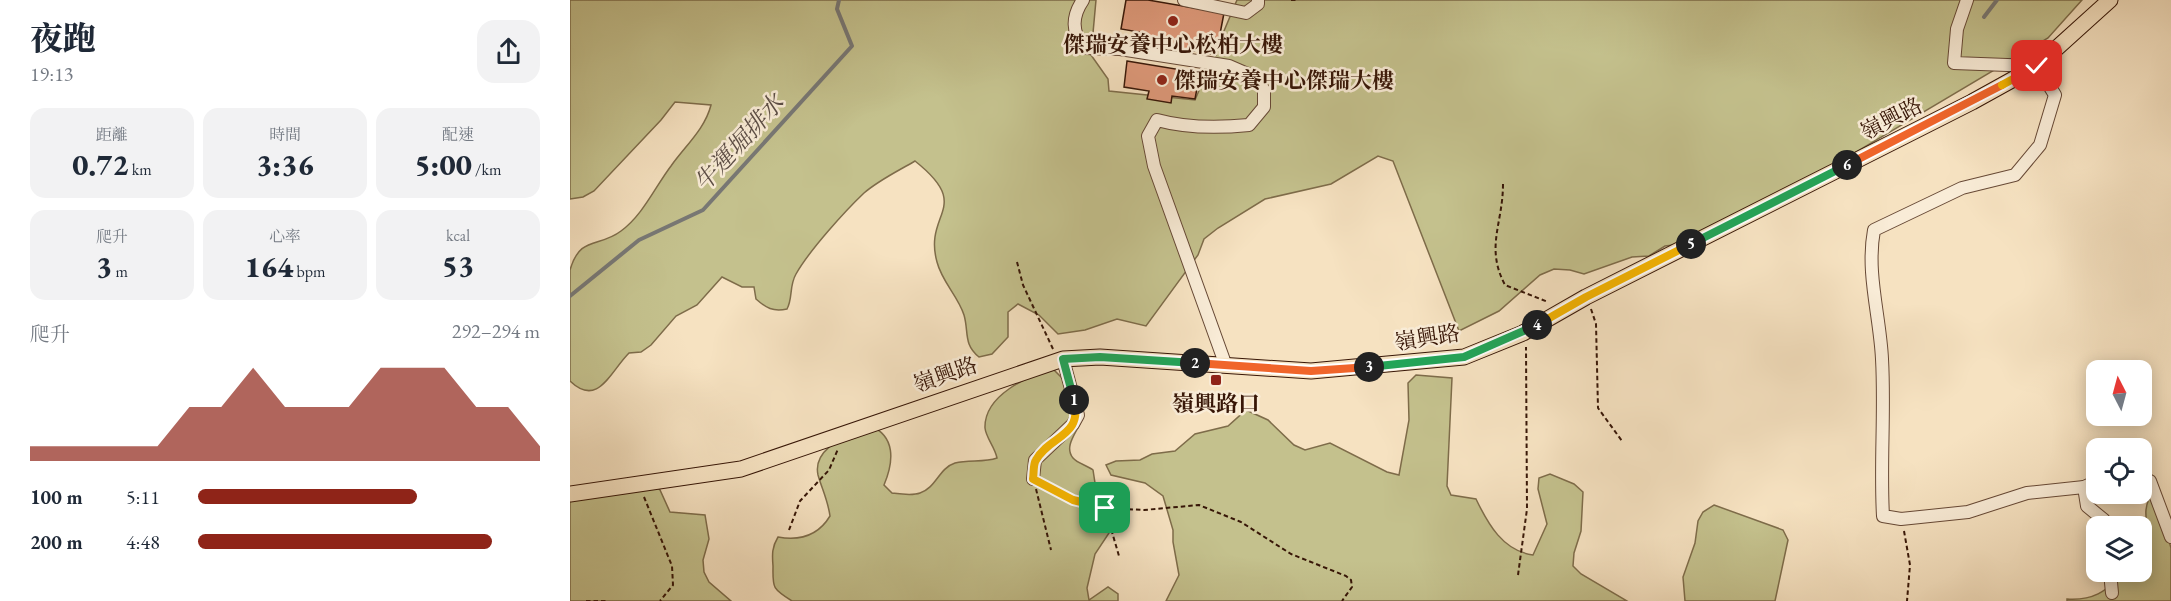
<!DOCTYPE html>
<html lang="zh-TW">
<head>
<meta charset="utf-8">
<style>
  :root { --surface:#fff; --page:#f2f2f3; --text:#1f2937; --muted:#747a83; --accent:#8f2418 }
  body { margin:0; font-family:"EB Garamond","Noto Serif TC",serif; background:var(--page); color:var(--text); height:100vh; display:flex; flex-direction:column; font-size:22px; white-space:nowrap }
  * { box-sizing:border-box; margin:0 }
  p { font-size:20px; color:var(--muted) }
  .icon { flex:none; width:33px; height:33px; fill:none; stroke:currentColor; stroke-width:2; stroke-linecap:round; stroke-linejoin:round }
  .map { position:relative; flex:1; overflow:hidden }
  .side { display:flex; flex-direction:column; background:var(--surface); width:570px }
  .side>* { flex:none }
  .needle { width:39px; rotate:354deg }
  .fabs { position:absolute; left:1516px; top:360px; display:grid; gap:12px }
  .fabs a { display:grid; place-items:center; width:66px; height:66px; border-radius:12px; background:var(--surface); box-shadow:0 3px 15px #0003; font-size:30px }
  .pin { position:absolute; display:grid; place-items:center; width:51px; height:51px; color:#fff; margin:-26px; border-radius:12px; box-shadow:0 3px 9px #0006 }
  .km { position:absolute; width:30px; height:30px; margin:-15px; border-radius:50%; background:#222; color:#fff; font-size:16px; line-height:30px; text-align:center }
  .round { display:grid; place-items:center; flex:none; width:63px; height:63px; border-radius:18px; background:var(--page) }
  .summary { display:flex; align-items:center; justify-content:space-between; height:102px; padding:0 30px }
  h1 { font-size:33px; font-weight:800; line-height:45px }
  .figures { display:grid; grid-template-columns:repeat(3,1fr); gap:9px; height:102px; padding:6px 30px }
  .figures div { display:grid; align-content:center; border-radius:15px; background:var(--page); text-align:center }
  .figures b { font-size:30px; font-weight:800 }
  .figures small { font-size:16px; font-weight:400 }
  .figures p { font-size:16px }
  .chart { height:168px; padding:12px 30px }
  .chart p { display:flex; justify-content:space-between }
  .chart svg { width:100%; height:108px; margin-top:6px; fill:var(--accent); opacity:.7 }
  ul { padding:0 30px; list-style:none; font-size:20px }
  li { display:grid; grid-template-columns:96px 72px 1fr; align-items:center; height:45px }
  li i { height:15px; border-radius:8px; background:var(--accent) }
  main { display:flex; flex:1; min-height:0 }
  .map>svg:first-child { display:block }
  .green { fill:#c4c18d; stroke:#7e6c4a; stroke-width:1.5 }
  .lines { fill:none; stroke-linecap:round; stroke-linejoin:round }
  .stream { stroke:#787875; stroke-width:4 }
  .building { fill:#df997a; stroke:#371607; stroke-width:1.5 }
  .minor-casing { stroke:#674936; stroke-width:14 }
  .major-casing { stroke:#371607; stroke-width:17 }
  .path { stroke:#371607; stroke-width:2; stroke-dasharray:4.5 3; stroke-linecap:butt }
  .minor { stroke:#f9ecd7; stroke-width:12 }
  .major { stroke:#f6e2c1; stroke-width:15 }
  .split-1-casing { stroke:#fff; stroke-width:12 }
  .split-2-casing { stroke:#fff; stroke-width:12 }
  .split-3-casing { stroke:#fff; stroke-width:12 }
  .split-4-casing { stroke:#fff; stroke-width:12 }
  .split-5-casing { stroke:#fff; stroke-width:12 }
  .split-6-casing { stroke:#fff; stroke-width:12 }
  .split-7-casing { stroke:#fff; stroke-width:12 }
  .split-8-casing { stroke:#fff; stroke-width:12 }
  .split-1 { stroke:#f5b400; stroke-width:8 }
  .split-2 { stroke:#22a559; stroke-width:8 }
  .split-3 { stroke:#f0652b; stroke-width:8 }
  .split-4 { stroke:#22a559; stroke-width:8 }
  .split-5 { stroke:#f5b400; stroke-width:8 }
  .split-6 { stroke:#22a559; stroke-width:8 }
  .split-7 { stroke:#f0652b; stroke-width:8 }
  .split-8 { stroke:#f5b400; stroke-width:8 }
  .poi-dot { fill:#8f2418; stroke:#f9ecd7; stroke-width:2 }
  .labels { text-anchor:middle; stroke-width:5; stroke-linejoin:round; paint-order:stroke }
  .poi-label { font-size:22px; font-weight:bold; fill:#371607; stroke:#f9ecd7 }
  .street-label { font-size:22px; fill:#371607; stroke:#f9ecd7 }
  .water-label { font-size:24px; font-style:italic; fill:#5d4f47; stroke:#f9ecd7 }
</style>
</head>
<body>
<main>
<section class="side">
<div class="summary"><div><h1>夜跑</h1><p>19:13</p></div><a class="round"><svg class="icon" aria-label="share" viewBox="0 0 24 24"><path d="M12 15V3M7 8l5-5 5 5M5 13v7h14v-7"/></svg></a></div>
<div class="figures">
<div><p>距離</p><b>0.72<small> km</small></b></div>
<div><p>時間</p><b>3:36</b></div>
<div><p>配速</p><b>5:00<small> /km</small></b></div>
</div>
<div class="figures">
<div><p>爬升</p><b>3<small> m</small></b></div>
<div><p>心率</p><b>164<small> bpm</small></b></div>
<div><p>kcal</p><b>53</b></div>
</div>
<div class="chart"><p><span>爬升</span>292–294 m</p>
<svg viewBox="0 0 160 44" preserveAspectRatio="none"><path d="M0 44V38L10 38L20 38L30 38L40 38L50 22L60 22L70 6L80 22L90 22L100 22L110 6L120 6L130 6L140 22L150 22L160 38V44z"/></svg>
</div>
<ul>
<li><b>100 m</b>5:11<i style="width:64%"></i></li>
<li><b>200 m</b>4:48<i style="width:86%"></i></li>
</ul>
</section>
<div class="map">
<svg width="1601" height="601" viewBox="0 0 1601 601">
  <rect width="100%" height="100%" fill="#f6e2c1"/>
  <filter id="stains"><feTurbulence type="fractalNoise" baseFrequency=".00333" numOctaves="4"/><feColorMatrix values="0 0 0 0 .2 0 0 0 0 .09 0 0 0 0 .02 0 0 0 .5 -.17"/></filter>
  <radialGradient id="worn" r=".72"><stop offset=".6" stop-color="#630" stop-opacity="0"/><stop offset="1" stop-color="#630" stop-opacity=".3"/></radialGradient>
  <g class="green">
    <path d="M0 0H526L521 55 538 79 539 91 625 100 667 0H1512L1478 38 1185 212 1112 244 1095 246 1079 256 1062 257 1014 274 1000 270 984 269 970 275 929 311 889 331 823 161 808 156 761 184 695 199 648 228 634 239 628 255 576 326 547 319 515 330 488 334 469 315 448 304 438 312V337L422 354 409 357C393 344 399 332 394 315 388 296 372 282 367 262 353 212 404 208 345 161 328 171 309 180 294 193 274 212 239 251 226 274 219 286 223 298 217 309 203 312 196 308 186 299L184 287H172L152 277 127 305 106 316 81 345 71 352 59 353C40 372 28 408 0 381V270C10 235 29 248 51 231 73 215 85 187 101 166 115 146 135 129 141 105L105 102 91 120 24 191 13 197 0 199Z"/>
    <path d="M483 369 492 378 512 419C508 431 493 446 503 458 507 463 518 466 523 470L525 483 516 486 510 496 512 507 543 527 525 554 517 588 519 600 538 587 548 594V601H222C201 588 203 587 203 566 202 554 202 547 208 537 230 541 248 536 260 516 258 501 252 489 248 475 242 447 280 435 299 425 326 436 324 461 314 485L322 493C330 494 342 496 350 493 366 488 369 468 385 463 399 459 413 463 427 458 425 447 416 438 415 428 414 395 458 376 483 369Z"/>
    <path d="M846 375 882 378 877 486 881 495 906 499C918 524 933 551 963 555L977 524 968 489 969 478 980 474 1004 484 1013 492 1011 531 1004 553 1003 566 1011 574 1057 601H596L609 575 603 542V530L593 496 575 483 541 475 536 465 546 461 570 460 582 454 605 451 625 434 658 426 676 410 698 420 724 445 735 450 760 443 817 472 829 475 839 420 838 383Z"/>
    <polygon points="82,482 90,490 100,512 135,515 139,539 133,560 134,572 139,582 161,601 0,601 0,500"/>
    <path d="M1585 489 1601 548V601H1497V599C1526 601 1537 589 1557 572H1572V557L1581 544C1577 522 1570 508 1585 489Z"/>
    <polygon points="1144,505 1213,530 1218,540 1205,601 1115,601 1113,577 1125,543 1128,521 1133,512"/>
  </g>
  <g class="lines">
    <g class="stream">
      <polyline points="1414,17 1427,0"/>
      <polyline points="0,296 69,240 133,210 282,46 267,9 269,0"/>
    </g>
  </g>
  <g class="building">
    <polygon points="556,0 578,0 654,13 646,55 568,40 569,32 551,29"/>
    <polygon points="557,61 630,73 625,99 602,96 601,103 577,99 579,91 554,87"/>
  </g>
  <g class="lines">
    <defs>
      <g id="minor">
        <path d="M513 0C502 16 501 33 515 48L550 49 659 66 682 76 694 90V107L679 125C649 128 616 128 587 120L578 136 584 166 656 366"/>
        <polyline points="614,0 676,13 688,4 688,0"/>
        <path d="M1397 0 1387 29 1384 63 1467 66 1485 95 1470 145 1445 175 1392 188 1304 230C1296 273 1310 316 1312 359 1315 412 1310 464 1313 516L1331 519 1398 512 1457 493 1514 487 1527 481"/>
        <polyline points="1572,478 1580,481 1601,537"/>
        <polyline points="463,479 465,460 503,424 508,415 493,359"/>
        <polyline points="1514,487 1517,506 1534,520 1535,526"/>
        <polyline points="1540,572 1542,593"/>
      </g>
      <polyline id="major" points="0,494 171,469 493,359 530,357 741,371 894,357 953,333 1016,297 1402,102 1467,66 1540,0"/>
    </defs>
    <use href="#minor" class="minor-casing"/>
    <use href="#major" class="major-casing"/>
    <g class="path">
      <polyline points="721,0 727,0"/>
      <path d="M933 184C933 224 915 247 935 285L978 302"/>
      <polyline points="447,262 453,285 483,349"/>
      <polyline points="1021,309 1026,324 1028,408 1052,441"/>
      <polyline points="473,485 503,500 535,508 574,510 629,505 671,522 721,554 776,576 781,580 782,587 772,601"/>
      <polyline points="466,489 481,550"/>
      <polyline points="74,497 102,566 103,585 90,601"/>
      <polyline points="535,508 549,556"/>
      <polyline points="219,530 230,501 259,470 268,449"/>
      <polyline points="1334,531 1340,565 1337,601"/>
      <polyline points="948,575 957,509 956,347"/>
      <polyline points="16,601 37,601"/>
    </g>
    <use href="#minor" class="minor"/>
    <use href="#major" class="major"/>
  </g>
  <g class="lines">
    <defs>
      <path id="split-1" d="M504 400C513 437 480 435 466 460 463 464 464 473 463 479L503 500 535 508"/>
      <polyline id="split-2" points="504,400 493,359 530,357 625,363"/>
      <polyline id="split-3" points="625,363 741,371 799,367"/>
      <polyline id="split-4" points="799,367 894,357 967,325"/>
      <polyline id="split-5" points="967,325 1016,297 1121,244"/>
      <polyline id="split-6" points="1121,244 1277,165"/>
      <polyline id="split-7" points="1277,165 1432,85"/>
      <polyline id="split-8" points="1432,85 1467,66"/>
    </defs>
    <use href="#split-1" class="split-1-casing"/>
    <use href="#split-2" class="split-2-casing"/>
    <use href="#split-3" class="split-3-casing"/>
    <use href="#split-4" class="split-4-casing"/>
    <use href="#split-5" class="split-5-casing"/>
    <use href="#split-6" class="split-6-casing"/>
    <use href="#split-7" class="split-7-casing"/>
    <use href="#split-8" class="split-8-casing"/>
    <use href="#split-1" class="split-1"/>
    <use href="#split-2" class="split-2"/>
    <use href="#split-3" class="split-3"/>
    <use href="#split-4" class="split-4"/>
    <use href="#split-5" class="split-5"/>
    <use href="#split-6" class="split-6"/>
    <use href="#split-7" class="split-7"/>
    <use href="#split-8" class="split-8"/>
  </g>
  <g class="poi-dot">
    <circle cx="603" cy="21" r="6"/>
    <circle cx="592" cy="80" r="6"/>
    <rect x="640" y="374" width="12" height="12" rx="3"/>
  </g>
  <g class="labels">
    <g class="poi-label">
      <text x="603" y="52">傑瑞安養中心松柏大樓</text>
      <text x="604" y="88" text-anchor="start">傑瑞安養中心傑瑞大樓</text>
      <text x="646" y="411">嶺興路口</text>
    </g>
    <g class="street-label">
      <text transform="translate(1321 118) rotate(-27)" y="8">嶺興路</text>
      <text transform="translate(857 337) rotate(-9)" y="8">嶺興路</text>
      <text transform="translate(375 374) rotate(-19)" y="8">嶺興路</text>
    </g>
    <g class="water-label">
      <text transform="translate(169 143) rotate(-48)" y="8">牛運堀排水</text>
    </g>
  </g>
  <rect width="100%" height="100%" filter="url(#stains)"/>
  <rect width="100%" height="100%" fill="url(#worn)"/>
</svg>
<div class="fabs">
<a><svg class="needle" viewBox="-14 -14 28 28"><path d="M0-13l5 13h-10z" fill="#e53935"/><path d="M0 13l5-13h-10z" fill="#747a83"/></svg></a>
<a><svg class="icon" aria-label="locate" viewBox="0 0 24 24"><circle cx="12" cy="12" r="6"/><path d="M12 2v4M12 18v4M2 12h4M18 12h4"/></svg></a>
<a><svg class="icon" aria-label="layers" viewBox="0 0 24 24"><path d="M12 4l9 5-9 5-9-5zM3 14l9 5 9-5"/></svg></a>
</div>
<div class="pin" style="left:535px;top:508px;background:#1e9e55"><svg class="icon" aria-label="arrive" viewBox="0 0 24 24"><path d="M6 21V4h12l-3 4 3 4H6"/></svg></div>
<div class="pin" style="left:1467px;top:66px;background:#d93025"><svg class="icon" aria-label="check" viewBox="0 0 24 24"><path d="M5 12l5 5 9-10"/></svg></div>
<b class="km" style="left:504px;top:400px">1</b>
<b class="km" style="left:625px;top:363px">2</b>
<b class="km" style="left:799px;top:367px">3</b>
<b class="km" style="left:967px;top:325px">4</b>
<b class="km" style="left:1121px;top:244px">5</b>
<b class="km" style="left:1277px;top:165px">6</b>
</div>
</main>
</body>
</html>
